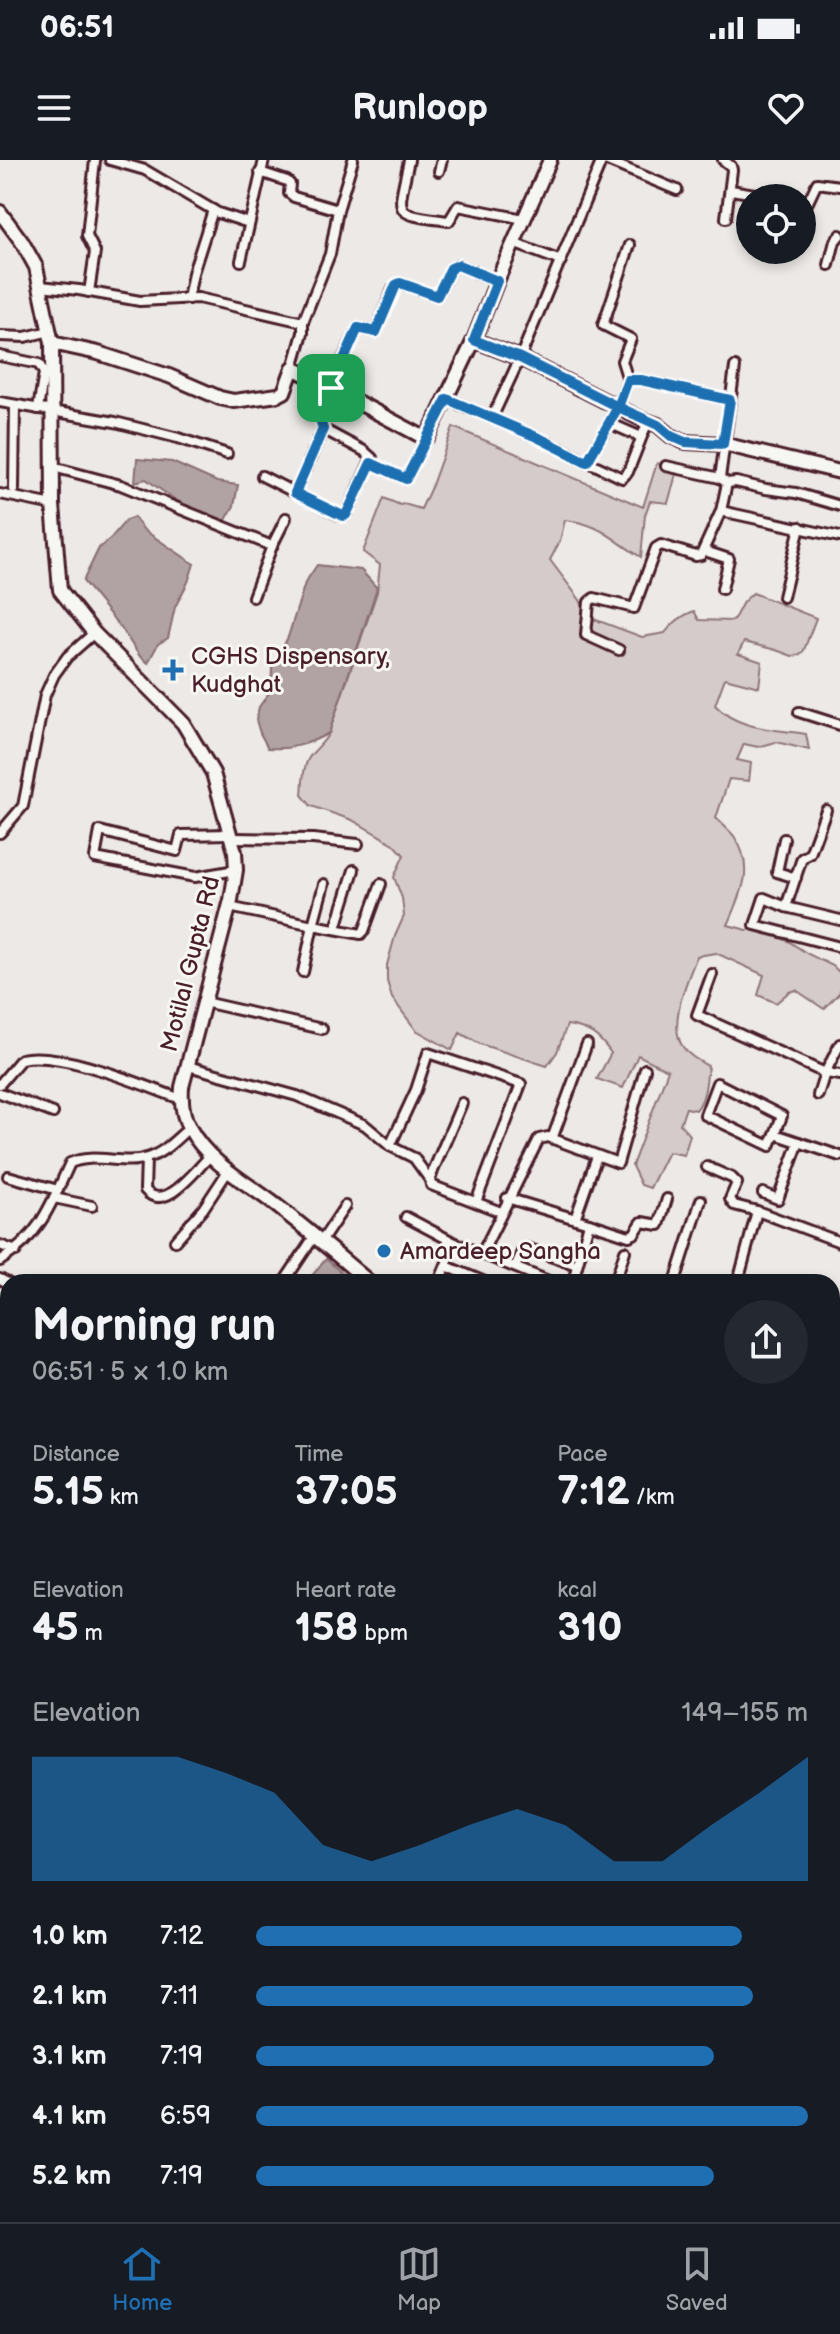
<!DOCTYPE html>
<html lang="en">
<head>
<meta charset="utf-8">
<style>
  :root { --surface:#171b24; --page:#242831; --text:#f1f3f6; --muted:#9ea1a6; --line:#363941; --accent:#1f6fb2 }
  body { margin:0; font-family:"Balsamiq Sans",sans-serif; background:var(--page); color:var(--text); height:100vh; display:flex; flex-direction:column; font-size:30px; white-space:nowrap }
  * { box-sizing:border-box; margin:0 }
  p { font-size:26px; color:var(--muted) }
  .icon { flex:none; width:44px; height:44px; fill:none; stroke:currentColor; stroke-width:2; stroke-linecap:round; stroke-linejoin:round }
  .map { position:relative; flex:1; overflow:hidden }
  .panel { position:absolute; left:0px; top:1114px; width:840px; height:948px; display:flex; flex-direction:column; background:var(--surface); border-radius:24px 24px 0 0; box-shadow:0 4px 12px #0003 }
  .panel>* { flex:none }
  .buttons { position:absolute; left:736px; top:24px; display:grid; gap:16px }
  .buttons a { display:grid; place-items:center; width:80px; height:80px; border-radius:50%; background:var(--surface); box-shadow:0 4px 12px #0003; font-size:40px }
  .pin { position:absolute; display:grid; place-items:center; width:68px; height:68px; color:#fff; margin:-34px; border-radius:16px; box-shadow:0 4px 12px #0006 }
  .round { display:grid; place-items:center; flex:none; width:84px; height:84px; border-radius:42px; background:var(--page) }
  .headline { display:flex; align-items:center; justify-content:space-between; height:136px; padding:0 32px }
  h1 { font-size:44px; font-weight:800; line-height:60px }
  .figures { display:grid; grid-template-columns:repeat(3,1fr); gap:12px; height:136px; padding:8px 32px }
  .figures div { display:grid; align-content:center }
  .figures b { font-size:40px; font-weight:800 }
  .figures small { font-size:22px; font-weight:400 }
  .figures p { font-size:22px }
  .chart { height:224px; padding:16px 32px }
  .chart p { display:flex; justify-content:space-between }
  .chart svg { width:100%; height:144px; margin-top:8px; fill:var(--accent); opacity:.7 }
  ul { padding:0 32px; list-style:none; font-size:26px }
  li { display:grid; grid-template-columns:128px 96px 1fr; align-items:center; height:60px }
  li i { height:20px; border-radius:10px; background:var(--accent) }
  .status { display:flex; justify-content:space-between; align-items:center; height:56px; padding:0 40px; background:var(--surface); direction:ltr }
  .status svg { height:22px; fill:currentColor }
  header { display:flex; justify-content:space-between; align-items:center; height:104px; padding:0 32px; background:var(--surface); font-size:36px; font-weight:800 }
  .tabs { display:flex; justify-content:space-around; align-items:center; height:112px; border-top:2px solid var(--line); background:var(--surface); font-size:22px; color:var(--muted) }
  .tabs a { display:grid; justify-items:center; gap:4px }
  .tabs .current { color:var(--accent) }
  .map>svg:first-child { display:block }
  .green { fill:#d4cbca; stroke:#8f757a; stroke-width:2 }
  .water { fill:#b1a2a3; stroke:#886e73; stroke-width:2 }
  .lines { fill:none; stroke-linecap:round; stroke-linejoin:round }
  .street-casing { stroke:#4a1f2b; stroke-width:14 }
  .secondary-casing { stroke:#4a1f2b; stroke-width:18 }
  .street { stroke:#f6f6f2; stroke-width:8 }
  .secondary { stroke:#f6f6f2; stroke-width:12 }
  .route-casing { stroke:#fff; stroke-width:16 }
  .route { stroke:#1f6fb2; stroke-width:10 }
  .poi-dot { fill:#1f6fb2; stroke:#f6f6f2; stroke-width:3 }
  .labels { text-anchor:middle; stroke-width:6; stroke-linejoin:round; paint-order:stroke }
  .poi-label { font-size:24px; fill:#4a1f2b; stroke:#f6f6f2; text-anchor:start }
  .street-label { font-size:24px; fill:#4a1f2b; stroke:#f6f6f2 }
</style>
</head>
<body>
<div class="status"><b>06:51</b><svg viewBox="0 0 49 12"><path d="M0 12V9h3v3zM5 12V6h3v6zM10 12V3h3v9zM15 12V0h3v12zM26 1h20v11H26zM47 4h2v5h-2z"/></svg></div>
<header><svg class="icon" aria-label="menu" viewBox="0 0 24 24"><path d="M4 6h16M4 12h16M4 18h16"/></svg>Runloop<svg class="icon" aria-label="heart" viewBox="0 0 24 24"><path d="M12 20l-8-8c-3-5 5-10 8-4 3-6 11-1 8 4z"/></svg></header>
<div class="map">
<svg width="840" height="2062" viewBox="0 0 840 2062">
  <rect width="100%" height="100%" fill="#ece9e6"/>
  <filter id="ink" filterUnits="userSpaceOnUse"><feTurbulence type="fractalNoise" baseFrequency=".0125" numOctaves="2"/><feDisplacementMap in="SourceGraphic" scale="16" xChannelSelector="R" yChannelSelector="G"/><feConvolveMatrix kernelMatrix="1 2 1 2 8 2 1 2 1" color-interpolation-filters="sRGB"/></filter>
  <g filter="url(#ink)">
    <g class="green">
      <path d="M453 267 643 347 657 303 677 311 668 343 650 341 645 355 641 397C611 379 602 364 565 360L560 381 550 400 580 440 588 457 642 477 665 473C673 462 681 456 694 451L699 460 733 461 743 442 753 433 816 458 804 490 800 495 792 496 776 490 744 482 738 494 762 502 759 527 725 518 715 545C738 570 774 569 806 574L809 590 776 582 758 587 744 584 737 600 751 603 749 621 729 619 716 658C722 664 729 670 734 676 756 708 741 734 728 765L747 770 758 769 788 781 808 794 833 806 840 813V832L824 849 796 830 789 832 776 843 758 835 764 815 716 793 697 796C688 818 667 865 683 887 689 896 699 901 708 906 706 921 706 938 696 950L686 948 680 964 690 975 684 995 668 992 650 1028 641 1025 632 1006 668 910 638 895 623 928 597 919 611 893C598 875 589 868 567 865L557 892 547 906 480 884 460 873 452 890 416 870 392 838 387 821V805L395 776 404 756 402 738 394 717 404 695 394 684 352 660 311 646 302 635C303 622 303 604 311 595 318 587 324 582 329 573L377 432 380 405 363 392 384 338 400 345 404 344 421 349 432 325Z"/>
      <polygon points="249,2054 348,2054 347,2062 244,2062"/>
    </g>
    <g class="water">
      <path d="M137 299 172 302 217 322 238 325 234 346 226 360C223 361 216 361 213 360 197 356 159 329 146 319L135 322Z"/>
      <polygon points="134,357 144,370 194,404 188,422 175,447 168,478 158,484 148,503 139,495 121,468 83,421 99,388 111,378 126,360"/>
      <path d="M317 405 361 410 377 428 329 573C309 584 291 590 268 588L260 573 256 560 259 547 271 530 272 508 288 477 305 423Z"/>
      <polygon points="326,1099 352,1122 314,1122 310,1118"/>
      <polygon points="624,2054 789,2054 797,2062 624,2062"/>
    </g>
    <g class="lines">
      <defs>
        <g id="street">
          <polyline points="110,0 145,10 218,53 249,63"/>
          <path d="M409 0C397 57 391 53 449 61L458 46 524 59"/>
          <polyline points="605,0 677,30"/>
          <polyline points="723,0 731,6 732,10 726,58"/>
          <polyline points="439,11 442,0"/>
          <polyline points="260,12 287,21 290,24 289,33 294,37 338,50"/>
          <polyline points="731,30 779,38"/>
          <polyline points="802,42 808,42 817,23 840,26"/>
          <polyline points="513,83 561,101"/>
          <polyline points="241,101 264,0"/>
          <polyline points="829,105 835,81 840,75"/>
          <polyline points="40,126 79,130 140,141 198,138 303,162 330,94 338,50 353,0"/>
          <polyline points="89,132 95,92 87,76 95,0"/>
          <polyline points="188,139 193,113 213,50"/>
          <polyline points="0,176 25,177 50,171"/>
          <polyline points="0,196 39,204 44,213 38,249"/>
          <polyline points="293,208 303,173 303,162"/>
          <polyline points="628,220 622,201 631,179 603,165 630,85"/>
          <polyline points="447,239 539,278 622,318 628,312 648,261"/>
          <polyline points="0,242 115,262 178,278 227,294"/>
          <polyline points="492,258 520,198 602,0"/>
          <polyline points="609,263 641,277"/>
          <polyline points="587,302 618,247 628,220 641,220 730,240"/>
          <polyline points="371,303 406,319 428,276"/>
          <polyline points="666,306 720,318 727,323 736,322 766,329 796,333 840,346"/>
          <polyline points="53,307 121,325 272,386 253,437"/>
          <path d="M262 316 339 355H346L372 298 364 291 323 269C314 252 349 188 358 168L376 172 393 129 400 123 437 136 451 108 458 105 497 121"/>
          <polyline points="720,318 735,207"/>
          <polyline points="14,329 15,245"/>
          <polyline points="295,333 323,269"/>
          <polyline points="0,334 53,345"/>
          <polyline points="721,351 840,377"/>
          <polyline points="272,386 286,358"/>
          <polyline points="705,391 729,399 722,429"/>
          <polyline points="783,437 800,367"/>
          <polyline points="619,490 586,475 589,442 594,438 634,448 656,388 661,385 696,396 701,395 721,351 727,323"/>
          <polyline points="799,552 840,565"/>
          <polyline points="826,650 810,694 802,698 786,747 840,760"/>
          <polyline points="0,673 23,646 45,535 54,515 67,497 94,473"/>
          <polyline points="231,674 181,675 177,691 100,671 95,698 195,717 236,710"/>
          <polyline points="233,678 313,679 358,684"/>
          <polyline points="784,679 777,712 796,718"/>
          <polyline points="229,747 313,765 324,724"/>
          <polyline points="786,747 764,738 755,765 840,787"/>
          <polyline points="336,768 354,710"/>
          <polyline points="303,812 313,765 361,774 364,771 381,724"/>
          <polyline points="712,814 697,855 825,913 840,884"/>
          <polyline points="204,842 322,869"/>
          <polyline points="188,906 297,936 365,965 390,986 414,998 430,1020"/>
          <path d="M0 924 21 899C61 890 142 925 181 939"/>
          <polyline points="0,933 53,953"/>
          <polyline points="818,935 825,913 840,915"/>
          <polyline points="462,943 433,1011 430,1020 431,1025 501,1052"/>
          <polyline points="775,974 770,986 705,955 717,923 782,956 775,974 840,996"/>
          <polyline points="552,979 587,884"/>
          <polyline points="390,986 416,930 428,893 521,924 476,1042"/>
          <path d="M146 999 145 1030C165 1054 196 1009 211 995"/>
          <polyline points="707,1007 732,1018 737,1023 730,1039 734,1045 757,1051 840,1082"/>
          <polyline points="8,1016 58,1030"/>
          <polyline points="763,1033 778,1039 799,982"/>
          <polyline points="54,1038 92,1046"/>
          <polyline points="507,1038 589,1063"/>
          <polyline points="406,1057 455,1083 551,1122"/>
          <polyline points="575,1059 597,996"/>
          <polyline points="175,1081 203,1049 228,1011"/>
          <polyline points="321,1082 345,1046"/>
          <polyline points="0,1085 16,1091"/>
          <polyline points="482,1093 539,979 548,977 618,1003 645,909"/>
          <path d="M0 1101C40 1076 51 1045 70 1003 94 992 122 1006 147 998 164 993 176 979 189 968"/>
          <polyline points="446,1106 485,1122"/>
          <polyline points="515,1107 523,1090 526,1088 577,1105"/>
          <polyline points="0,1119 8,1123"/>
          <polyline points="284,1122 314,1077"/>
          <polyline points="439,1122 455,1083"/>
          <polyline points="588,1122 574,1117 589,1063 629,1076 634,1074 642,1062 659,1065 667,1039"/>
          <polyline points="615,1122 625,1091"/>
          <polyline points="675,1122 701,1040"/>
          <polyline points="738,1122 757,1051"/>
          <polyline points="832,1241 840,1244"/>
          <polyline points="832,1269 840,1272"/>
          <polyline points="0,1305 8,1308"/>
          <polyline points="0,1490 8,1489"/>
          <polyline points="832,1490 840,1492"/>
          <polyline points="0,1607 8,1608"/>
          <polyline points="832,1632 840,1633"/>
          <polyline points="0,1721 8,1719"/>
          <polyline points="0,1782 8,1784"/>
          <polyline points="0,1858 8,1861"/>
          <polyline points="0,1874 8,1877"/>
          <polyline points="0,1953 8,1912"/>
          <polyline points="0,2019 8,2003"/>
          <polyline points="0,2050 5,2053"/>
          <polyline points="388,2054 450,2062"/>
          <polyline points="18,2057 51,2062"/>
          <polyline points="115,2062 117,2054"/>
          <polyline points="492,2062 493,2054"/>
          <polyline points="603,2062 605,2054"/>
        </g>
        <g id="secondary">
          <path d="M0 52 22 82 36 107 52 183 53 345 60 430 94 473 183 563 213 613 235 692 236 710 231 740 182 927C181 942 182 956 190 969 208 1002 244 1021 273 1043 306 1068 337 1095 369 1122"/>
          <polyline points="474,180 520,198 641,259 658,265 671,276 685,282 723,284 840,312"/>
          <polyline points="52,183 98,193 169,216 220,238 234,241 278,235 284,232 293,208 423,277 428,276 474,180 497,121 550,0"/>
          <polyline points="832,1362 840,1348"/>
          <polyline points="832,1558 840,1559"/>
          <polyline points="832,1853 840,1861"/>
          <polyline points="402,2062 404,2054"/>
        </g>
      </defs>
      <use href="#street" class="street-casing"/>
      <use href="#secondary" class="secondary-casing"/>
      <use href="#street" class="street"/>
      <use href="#secondary" class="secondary"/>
    </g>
  </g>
  <g class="lines" filter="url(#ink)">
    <defs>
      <polyline id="route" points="331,228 320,259 323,269 295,333 343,356 346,355 371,303 406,319 447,239 539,278 587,302 618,247 658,265 671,276 685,282 723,284 730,240 641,220 628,220 618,247 520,198 474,180 497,121 458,105 451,108 437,136 400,123 396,125 376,172 358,168 331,228"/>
    </defs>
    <use href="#route" class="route-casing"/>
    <use href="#route" class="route"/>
  </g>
  <g class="poi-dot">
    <path d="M169 498h8v8h8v8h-8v8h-8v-8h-8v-8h8z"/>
    <circle cx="384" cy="1091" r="8"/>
  </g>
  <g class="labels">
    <g class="poi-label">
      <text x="191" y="504">CGHS Dispensary,<tspan x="191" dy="28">Kudghat</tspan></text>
      <text x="400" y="1099">Amardeep Sangha</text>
    </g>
    <g class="street-label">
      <text transform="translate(190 804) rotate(-76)" y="8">Motilal Gupta Rd</text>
    </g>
  </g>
</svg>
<div class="buttons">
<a><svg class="icon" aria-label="locate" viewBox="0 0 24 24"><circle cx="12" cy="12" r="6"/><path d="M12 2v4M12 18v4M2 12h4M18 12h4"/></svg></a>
</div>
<div class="pin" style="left:331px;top:228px;background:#1e9e55"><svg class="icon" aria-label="arrive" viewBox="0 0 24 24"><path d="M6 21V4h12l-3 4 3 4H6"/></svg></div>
<section class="panel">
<div class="headline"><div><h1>Morning run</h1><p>06:51 · 5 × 1.0 km</p></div><a class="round"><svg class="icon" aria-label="share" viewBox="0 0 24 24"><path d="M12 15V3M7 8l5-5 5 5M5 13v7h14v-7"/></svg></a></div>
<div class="figures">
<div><p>Distance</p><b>5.15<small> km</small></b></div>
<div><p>Time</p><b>37:05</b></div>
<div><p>Pace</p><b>7:12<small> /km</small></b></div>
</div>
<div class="figures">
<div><p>Elevation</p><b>45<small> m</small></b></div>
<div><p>Heart rate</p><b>158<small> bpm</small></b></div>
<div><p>kcal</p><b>310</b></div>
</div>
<div class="chart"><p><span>Elevation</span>149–155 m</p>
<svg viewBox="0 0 160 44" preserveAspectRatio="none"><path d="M0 44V6L10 6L20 6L30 6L40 11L50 17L60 33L70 38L80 33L90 27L100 22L110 27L120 38L130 38L140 27L150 17L160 6V44z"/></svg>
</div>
<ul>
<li><b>1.0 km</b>7:12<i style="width:88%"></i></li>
<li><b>2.1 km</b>7:11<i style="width:90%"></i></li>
<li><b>3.1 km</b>7:19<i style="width:83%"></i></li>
<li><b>4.1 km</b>6:59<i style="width:100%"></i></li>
<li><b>5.2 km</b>7:19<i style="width:83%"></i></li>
</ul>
</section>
</div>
<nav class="tabs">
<a class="current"><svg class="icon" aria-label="home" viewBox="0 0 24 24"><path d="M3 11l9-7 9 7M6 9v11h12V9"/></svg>Home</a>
<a><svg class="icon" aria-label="map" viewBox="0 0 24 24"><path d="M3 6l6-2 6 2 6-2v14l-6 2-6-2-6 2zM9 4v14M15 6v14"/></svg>Map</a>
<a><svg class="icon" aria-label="saved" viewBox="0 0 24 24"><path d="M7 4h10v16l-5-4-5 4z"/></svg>Saved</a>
</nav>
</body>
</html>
